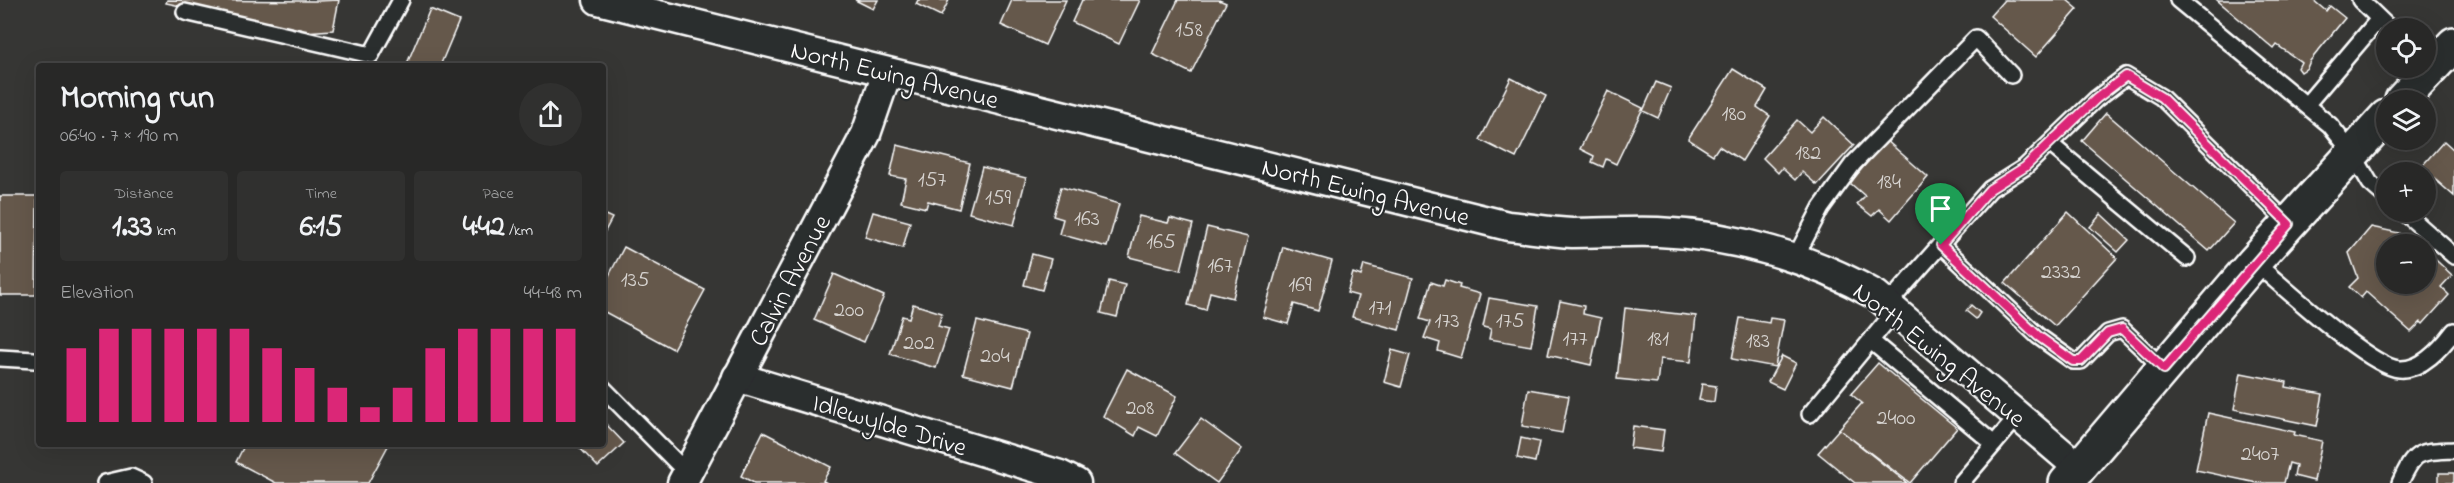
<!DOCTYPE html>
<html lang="en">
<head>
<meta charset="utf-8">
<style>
  :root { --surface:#282827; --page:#30302f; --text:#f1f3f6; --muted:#a5a6a7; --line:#444; --accent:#db2777 }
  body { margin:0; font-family:"Indie Flower",sans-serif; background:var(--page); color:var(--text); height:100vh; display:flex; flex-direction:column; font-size:22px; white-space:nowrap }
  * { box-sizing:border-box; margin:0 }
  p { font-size:20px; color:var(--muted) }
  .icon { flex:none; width:33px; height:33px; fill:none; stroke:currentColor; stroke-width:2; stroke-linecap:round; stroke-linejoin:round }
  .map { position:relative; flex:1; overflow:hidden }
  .side { position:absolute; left:36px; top:63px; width:570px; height:384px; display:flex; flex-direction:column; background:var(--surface); border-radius:6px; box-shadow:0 6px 24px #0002,0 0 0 2px var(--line) }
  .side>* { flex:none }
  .controls { position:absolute; left:2376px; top:18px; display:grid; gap:12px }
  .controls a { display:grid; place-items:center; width:60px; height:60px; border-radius:50%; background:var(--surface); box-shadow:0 6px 24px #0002,0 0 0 2px var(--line); font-size:30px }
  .pin { position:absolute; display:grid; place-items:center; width:51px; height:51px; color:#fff; margin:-62px -26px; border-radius:50% 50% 50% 0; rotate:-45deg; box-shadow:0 0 6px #0007 }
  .pin .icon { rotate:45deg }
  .round { display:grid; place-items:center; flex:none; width:63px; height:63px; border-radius:32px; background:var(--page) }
  .summary { display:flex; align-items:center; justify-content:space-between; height:102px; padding:0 24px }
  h1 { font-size:33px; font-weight:700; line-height:45px }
  .metrics { display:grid; grid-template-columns:repeat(3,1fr); gap:9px; height:102px; padding:6px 24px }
  .metrics div { display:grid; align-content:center; border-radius:6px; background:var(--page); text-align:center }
  .metrics b { font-size:30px; font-weight:700 }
  .metrics small { font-size:16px; font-weight:400 }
  .metrics p { font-size:16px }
  .chart { height:168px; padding:12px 24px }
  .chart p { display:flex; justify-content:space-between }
  .chart svg { width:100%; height:108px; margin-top:6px; stroke:var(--accent); stroke-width:6 }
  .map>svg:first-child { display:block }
  .building { fill:#65584c; stroke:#fff; stroke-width:1.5 }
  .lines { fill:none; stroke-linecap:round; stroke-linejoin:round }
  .service-casing { stroke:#fff; stroke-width:20 }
  .minor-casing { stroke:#fff; stroke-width:33 }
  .primary-casing { stroke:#fff; stroke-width:38 }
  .service { stroke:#2a2d2e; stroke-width:15 }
  .minor { stroke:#2a2d2e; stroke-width:28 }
  .primary { stroke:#2a2d2e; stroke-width:33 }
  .route-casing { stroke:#fff; stroke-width:12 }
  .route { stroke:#db2777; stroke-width:8 }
  .labels { text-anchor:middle; stroke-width:4.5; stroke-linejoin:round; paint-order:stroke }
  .number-label { font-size:22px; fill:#d8d5d2 }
  .street-label { font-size:26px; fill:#fff; stroke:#2a2d2e }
</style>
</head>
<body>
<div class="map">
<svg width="2454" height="483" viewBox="0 0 2454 483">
  <rect width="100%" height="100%" fill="#363634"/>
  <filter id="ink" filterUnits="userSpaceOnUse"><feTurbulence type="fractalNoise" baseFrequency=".0167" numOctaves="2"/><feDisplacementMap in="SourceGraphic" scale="12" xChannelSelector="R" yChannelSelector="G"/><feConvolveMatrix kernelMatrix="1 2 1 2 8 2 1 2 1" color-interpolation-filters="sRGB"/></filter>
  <g filter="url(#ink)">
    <g class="building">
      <polygon points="167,0 315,1 339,0 333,30 304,32 166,3"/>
      <polygon points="855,0 878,0 873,9"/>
      <polygon points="918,0 949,0 941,16 916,4"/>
      <polygon points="1012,0 1066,0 1045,45 1001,25"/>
      <polygon points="1082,0 1140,0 1119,44 1072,22"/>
      <polygon points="1178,0 1219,0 1226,3 1191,73 1152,54"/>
      <polygon points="2004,0 2067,0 2078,9 2036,57 1990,16"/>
      <polygon points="2217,0 2313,0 2326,11 2330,6 2345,18 2310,61 2307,68 2301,72 2298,68 2301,62 2277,45 2274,49"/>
      <polygon points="430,9 459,21 440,66 406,66"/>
      <polygon points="1733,69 1767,90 1757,107 1770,116 1742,161 1719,146 1713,155 1688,139"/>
      <polygon points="1511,78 1546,96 1516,158 1480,140"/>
      <polygon points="1656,82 1671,88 1658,118 1643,111"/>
      <polygon points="1608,91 1643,108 1616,164 1606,159 1603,167 1592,162 1594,156 1580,149"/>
      <polygon points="2106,113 2234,223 2209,251 2082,141"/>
      <polygon points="1824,117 1854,145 1817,185 1802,172 1795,180 1782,168 1778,173 1763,158 1797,120 1810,132"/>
      <polygon points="1886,140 1928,177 1891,220 1879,209 1872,216 1857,204 1865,196 1850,183"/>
      <polygon points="2444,141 2454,150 2454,196 2421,167"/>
      <polygon points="897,145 970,163 959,209 928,201 926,208 901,202 906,179 890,176"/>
      <polygon points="982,167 1026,178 1014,225 969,213"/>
      <polygon points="1061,187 1119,204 1107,247 1059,234 1063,219 1053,216"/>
      <polygon points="0,196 37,196 36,295 0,295"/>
      <polygon points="873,212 910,222 903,248 865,237"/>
      <polygon points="2068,212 2117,258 2055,326 2005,283"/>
      <polygon points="603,214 612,218 603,235"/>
      <polygon points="2101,214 2129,240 2118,252 2090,227"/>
      <polygon points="1139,216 1168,223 1170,218 1193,224 1181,270 1129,257"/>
      <polygon points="1207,227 1248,237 1233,298 1210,292 1206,310 1188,305"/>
      <polygon points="2371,227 2399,233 2397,244 2386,244 2386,284 2426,284 2426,251 2452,275 2441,287 2449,295 2423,324 2421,322 2411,332 2366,292 2361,298 2349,287 2358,278 2349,253"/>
      <polygon points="624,247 705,290 673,349 603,311 603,287"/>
      <polygon points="1283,247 1332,261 1318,311 1294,304 1288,324 1263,317"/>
      <polygon points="1032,254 1051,259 1042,290 1024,285"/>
      <polygon points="1364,265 1413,278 1399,330 1352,317 1358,296 1347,293 1353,273 1361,276"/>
      <polygon points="834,274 884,296 864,342 814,320"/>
      <polygon points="1445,280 1460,285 1459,288 1480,294 1461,358 1438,351 1440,343 1424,338 1430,322 1420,319 1431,282 1443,286"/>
      <polygon points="1109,281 1125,285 1117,317 1101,313"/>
      <polygon points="1489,298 1538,306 1531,346 1489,339 1491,329 1483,327"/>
      <polygon points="1560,301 1584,306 1583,314 1601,318 1591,365 1548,355"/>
      <polygon points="913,304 942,313 938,326 949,329 936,368 890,354 902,316 909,318"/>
      <polygon points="1971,305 1980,313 1976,319 1966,311"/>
      <polygon points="1625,308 1696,316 1691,362 1660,359 1657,383 1617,379"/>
      <polygon points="1740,318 1769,323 1770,318 1784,320 1775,367 1732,359"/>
      <polygon points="977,321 1027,334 1013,387 963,374"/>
      <polygon points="1392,350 1410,355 1401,387 1384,382"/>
      <polygon points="1782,356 1796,363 1783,389 1768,382"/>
      <polygon points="1878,363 1957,428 1910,483 1839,429 1862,403 1851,394"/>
      <polygon points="1127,369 1177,396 1157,436 1139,427 1135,436 1103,416"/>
      <polygon points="2241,373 2287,382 2286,387 2323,394 2317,426 2234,409"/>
      <polygon points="1702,384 1716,386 1714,402 1699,400"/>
      <polygon points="1528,389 1569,396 1562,433 1522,426"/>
      <polygon points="2208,413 2295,432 2294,435 2322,441 2314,481 2294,476 2296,465 2289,463 2284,483 2257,483 2196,470"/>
      <polygon points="1201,419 1242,449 1217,483 1175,453"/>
      <polygon points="603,421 624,443 598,467 576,444 603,444"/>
      <polygon points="1633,426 1664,430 1661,452 1630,448"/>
      <polygon points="1839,429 1907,483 1855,483 1818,453"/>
      <polygon points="763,432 831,467 823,481 827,483 754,483 741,476"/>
      <polygon points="1521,438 1539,442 1535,462 1517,458"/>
      <polygon points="245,444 389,444 368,483 276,483 236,462"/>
      <rect x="2439" y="473" width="15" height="10"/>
    </g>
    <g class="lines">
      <defs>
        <g id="service">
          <polyline points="2178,0 2330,125 2353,154 2370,183 2386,197"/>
          <polyline points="2360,0 2389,28"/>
          <polyline points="185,12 371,55 401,0"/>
          <polyline points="2306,105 2379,19"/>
          <polyline points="2050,144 2187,258"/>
          <polyline points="2404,212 2454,256"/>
          <polyline points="1941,245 2038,336 2073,361 2081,361 2108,333 2122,329 2164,369"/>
          <polyline points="1795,258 1821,208 1853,164 1976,38 2011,75"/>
          <path d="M2254 262C2281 284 2369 367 2399 369 2422 371 2442 347 2454 331"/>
          <polyline points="1887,305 1990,189 2025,167 2096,99 2126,76 2161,97 2289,224"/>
          <polyline points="1871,341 1994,444"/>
          <polyline points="0,358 34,360"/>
          <polyline points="603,388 687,473"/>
          <polyline points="1810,414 1895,311"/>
          <polyline points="105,483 131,477 144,483"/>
          <polyline points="1961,483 2018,416"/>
          <path d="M2400 483C2415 450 2418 452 2454 450"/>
        </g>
        <g id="minor">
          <path d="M598 0 1508 226C1529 228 1550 232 1572 233 1600 233 1629 231 1658 232 1734 235 1811 258 1876 295L2079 468"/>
          <polyline points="737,377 1060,475 1076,483"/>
          <polyline points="682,483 866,134 887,73"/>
        </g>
        <g id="primary">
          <polyline points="2402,100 2454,44"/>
          <polyline points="2066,483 2254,262 2386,117"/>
        </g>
      </defs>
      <use href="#service" class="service-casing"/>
      <use href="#minor" class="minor-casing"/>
      <use href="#primary" class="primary-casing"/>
      <use href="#service" class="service"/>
      <use href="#minor" class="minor"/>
      <use href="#primary" class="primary"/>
    </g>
  </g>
  <g class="lines" filter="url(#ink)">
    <defs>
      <polygon id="route" points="2126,76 2161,97 2289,224 2164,369 2122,329 2108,333 2081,361 2073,361 2038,336 1941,245 1990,189 2025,167 2096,99"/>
    </defs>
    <use href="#route" class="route-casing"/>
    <use href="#route" class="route"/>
  </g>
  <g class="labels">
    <g class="number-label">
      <text x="1189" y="36">158</text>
      <text x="1734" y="120">180</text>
      <text x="1808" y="159">182</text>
      <text x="932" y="186">157</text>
      <text x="1889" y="188">184</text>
      <text x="998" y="204">159</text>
      <text x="1087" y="225">163</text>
      <text x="1161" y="248">165</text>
      <text x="1220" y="272">167</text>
      <text x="2061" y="278">2332</text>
      <text x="635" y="286">135</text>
      <text x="1300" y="291">169</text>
      <text x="1380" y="314">171</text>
      <text x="849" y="316">200</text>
      <text x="1447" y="327">173</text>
      <text x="1510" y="327">175</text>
      <text x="1575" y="345">177</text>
      <text x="1658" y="345">181</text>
      <text x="1758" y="347">183</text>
      <text x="919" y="349">202</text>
      <text x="995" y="362">204</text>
      <text x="1140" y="414">208</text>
      <text x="1896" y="424">2400</text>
      <text x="2260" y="460">2407</text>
    </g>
    <g class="street-label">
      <text transform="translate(895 74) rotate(14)" y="9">North Ewing Avenue</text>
      <text transform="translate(1366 191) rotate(14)" y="9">North Ewing Avenue</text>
      <text transform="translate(789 280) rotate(-62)" y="9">Calvin Avenue</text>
      <text transform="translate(1940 354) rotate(39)" y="9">North Ewing Avenue</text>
      <text transform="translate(890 424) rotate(17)" y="9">Idlewylde Drive</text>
    </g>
  </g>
</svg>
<div class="controls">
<a><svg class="icon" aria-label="locate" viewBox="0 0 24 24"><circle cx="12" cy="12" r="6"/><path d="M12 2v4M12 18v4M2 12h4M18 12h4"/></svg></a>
<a><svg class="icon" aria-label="layers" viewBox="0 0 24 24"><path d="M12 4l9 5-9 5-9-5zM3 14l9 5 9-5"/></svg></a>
<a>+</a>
<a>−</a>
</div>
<div class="pin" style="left:1941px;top:245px;background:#1e9e55"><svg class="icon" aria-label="arrive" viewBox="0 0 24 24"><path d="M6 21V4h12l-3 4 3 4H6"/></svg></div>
<section class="side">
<div class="summary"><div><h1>Morning run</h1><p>06:40 · 7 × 190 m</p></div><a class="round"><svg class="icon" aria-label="share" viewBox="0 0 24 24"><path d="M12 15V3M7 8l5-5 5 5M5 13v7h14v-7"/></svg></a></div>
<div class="metrics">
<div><p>Distance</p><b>1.33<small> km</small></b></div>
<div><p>Time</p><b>6:15</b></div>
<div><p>Pace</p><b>4:42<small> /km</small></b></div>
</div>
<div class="chart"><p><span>Elevation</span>44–48 m</p>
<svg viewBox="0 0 160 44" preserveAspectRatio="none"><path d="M5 44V14M15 44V6M25 44V6M35 44V6M45 44V6M55 44V6M65 44V14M75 44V22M85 44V30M95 44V38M105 44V30M115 44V14M125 44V6M135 44V6M145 44V6M155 44V6"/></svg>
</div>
</section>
</div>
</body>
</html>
